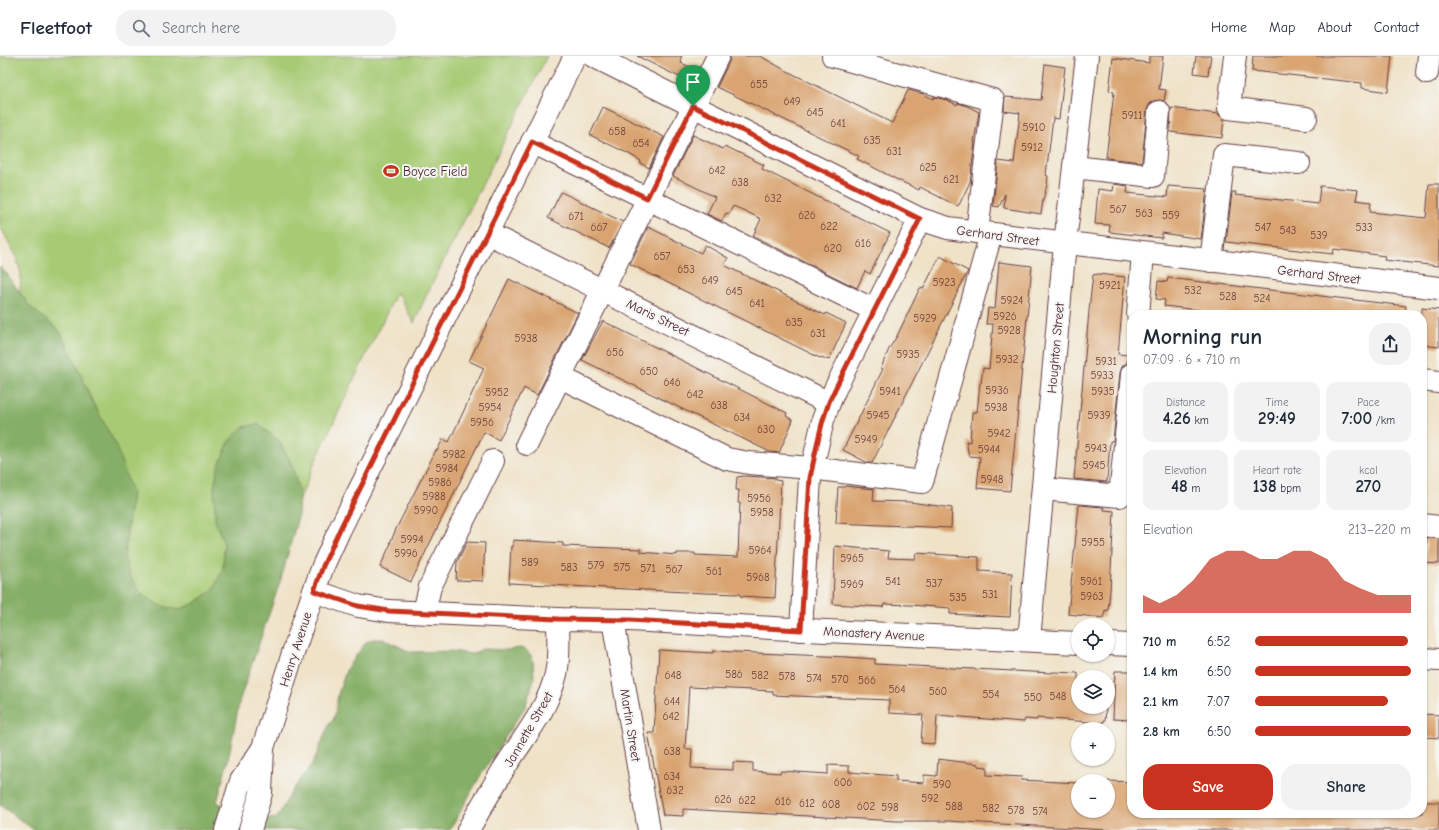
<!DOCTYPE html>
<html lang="en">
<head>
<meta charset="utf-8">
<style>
  :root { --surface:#fff; --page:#f2f2f3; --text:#1f2937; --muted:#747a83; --line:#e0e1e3; --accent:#c8321e }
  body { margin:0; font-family:"Comic Neue",sans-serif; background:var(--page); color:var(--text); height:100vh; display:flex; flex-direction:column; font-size:15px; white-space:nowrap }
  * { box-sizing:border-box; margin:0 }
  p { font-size:13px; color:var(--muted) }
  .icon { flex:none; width:22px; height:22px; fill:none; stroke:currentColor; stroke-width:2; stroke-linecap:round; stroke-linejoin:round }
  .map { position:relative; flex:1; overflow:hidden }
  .side { position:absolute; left:1127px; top:254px; width:300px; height:508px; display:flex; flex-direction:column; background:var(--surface); border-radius:16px; box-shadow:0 1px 3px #0004 }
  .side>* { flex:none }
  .controls { position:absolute; left:1071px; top:562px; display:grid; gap:8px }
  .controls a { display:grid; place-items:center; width:44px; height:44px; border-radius:50%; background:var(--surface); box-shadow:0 1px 3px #0004; font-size:20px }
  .pin { position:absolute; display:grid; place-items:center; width:34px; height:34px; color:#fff; margin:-41px -17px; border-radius:50% 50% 50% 0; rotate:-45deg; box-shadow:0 0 4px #0007 }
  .pin .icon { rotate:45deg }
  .round { display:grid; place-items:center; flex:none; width:42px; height:42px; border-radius:16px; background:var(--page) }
  .summary { display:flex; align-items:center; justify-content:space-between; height:68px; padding:0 16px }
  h1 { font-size:22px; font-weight:700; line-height:30px }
  .stats { display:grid; grid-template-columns:repeat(3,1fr); gap:6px; height:68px; padding:4px 16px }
  .stats div { display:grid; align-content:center; border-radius:10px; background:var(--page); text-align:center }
  .stats b { font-size:17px; font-weight:700 }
  .stats small { font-size:11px; font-weight:400 }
  .stats p { font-size:11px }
  .chart { height:112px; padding:8px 16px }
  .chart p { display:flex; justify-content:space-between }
  .chart svg { width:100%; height:72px; margin-top:4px; fill:var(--accent); opacity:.7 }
  .primary-button { display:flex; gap:8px; margin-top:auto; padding:8px 16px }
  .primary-button a { flex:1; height:46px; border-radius:16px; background:var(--accent); color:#fff; font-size:16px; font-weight:700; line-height:46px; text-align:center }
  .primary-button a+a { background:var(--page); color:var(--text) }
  ul { padding:0 16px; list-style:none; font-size:13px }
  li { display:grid; grid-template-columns:64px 48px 1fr; align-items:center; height:30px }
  li i { height:10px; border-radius:5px; background:var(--accent) }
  header { display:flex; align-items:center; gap:24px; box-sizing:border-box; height:56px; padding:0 20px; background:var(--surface); border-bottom:1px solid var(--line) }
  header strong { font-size:19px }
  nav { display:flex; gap:22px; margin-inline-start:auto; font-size:14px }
  .search { width:280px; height:36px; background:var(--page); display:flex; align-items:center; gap:10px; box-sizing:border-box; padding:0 14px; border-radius:16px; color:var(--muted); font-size:15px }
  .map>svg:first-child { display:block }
  .green { fill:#a7cb75; stroke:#787550 }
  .forest { fill:#85af66; stroke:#686748 }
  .building { fill:#d9a471 }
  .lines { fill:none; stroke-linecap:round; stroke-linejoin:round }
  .minor-casing { stroke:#633c42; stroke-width:24 }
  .major-casing { stroke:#633c42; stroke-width:24 }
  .minor { stroke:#fff; stroke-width:22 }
  .major { stroke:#fff; stroke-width:22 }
  .route-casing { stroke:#fff; stroke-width:8 }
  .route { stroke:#c8321e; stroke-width:5 }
  .labels { text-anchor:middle; stroke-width:4; stroke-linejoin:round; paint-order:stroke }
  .number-label { font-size:11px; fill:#6e403c }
  .poi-label { font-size:13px; fill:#4a1f2b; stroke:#f6f6f2; text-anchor:start }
  .street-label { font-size:13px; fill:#4a1f2b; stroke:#f6f6f2 }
</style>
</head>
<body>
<header>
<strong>Fleetfoot</strong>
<div class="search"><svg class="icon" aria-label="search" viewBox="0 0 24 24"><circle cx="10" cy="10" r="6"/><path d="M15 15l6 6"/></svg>Search here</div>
<nav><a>Home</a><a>Map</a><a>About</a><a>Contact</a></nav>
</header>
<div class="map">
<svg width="1439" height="774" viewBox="0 0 1439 774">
  <rect width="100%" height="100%" fill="#f6f6f2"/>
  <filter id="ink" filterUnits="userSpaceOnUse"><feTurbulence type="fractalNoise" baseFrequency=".025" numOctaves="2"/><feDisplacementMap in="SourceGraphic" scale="8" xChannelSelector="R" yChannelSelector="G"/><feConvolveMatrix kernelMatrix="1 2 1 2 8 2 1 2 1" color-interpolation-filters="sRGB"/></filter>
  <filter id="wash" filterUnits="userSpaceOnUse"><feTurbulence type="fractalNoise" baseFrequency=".012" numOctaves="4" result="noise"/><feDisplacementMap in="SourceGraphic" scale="16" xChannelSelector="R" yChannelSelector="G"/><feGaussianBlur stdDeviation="0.9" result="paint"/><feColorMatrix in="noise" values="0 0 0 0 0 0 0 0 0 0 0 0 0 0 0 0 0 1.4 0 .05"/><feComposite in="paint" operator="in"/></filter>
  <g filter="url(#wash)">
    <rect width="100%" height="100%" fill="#efe2c7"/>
    <polygon class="green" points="0,0 547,0 426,240 414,267 397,236 357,317 313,410 259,547 173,565 127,527 23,256 20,233 21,218 16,200 0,170"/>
    <polygon class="forest" points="0,211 7,218 30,251 59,274 74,303 93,347 115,387 132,437 124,501 131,522 142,539 159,549 178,554 195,547 213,534 223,514 224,488 215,465 214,431 218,411 230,384 243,371 258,368 280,386 292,409 299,436 298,461 281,523 240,643 228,704 217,746 224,750 266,763 277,762 292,735 313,707 329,668 333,664 335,658 338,638 347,612 366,586 372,583 384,583 406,594 413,596 452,595 471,598 483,593 508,594 520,592 526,594 530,598 533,604 534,623 525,651 479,722 450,774 34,774 0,749"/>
    <g id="blocks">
      <g class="building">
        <polygon points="637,0 682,0 680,4 682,5 681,7 697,14 691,27"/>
        <polygon points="730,0 760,0 785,14 892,67 908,34 923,38 933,43 934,41 947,44 957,49 958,47 967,50 979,56 974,86 975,86 970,126 959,149 957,150 920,131 919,134 896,123 857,103 859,100 717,31 729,6"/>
        <polygon points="1149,0 1163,0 1159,33 1166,34 1164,45 1160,44 1153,45 1149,49 1147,54 1142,106 1106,102 1114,36 1109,35 1113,2 1149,7"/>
        <polygon points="1196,0 1211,0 1208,19 1194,17"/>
        <polygon points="1253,0 1392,0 1388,36 1362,32 1362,27 1252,15"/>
        <polygon points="1045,8 1065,11 1059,63 1053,62 1046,119 1048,120 1047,129 1043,144 1041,158 1004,152 1005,138 999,151 993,150 998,105 1014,107 1020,57 1004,55 1005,41 1041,44"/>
        <polygon points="603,51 664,81 649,112 640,107 641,105 629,98 590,79"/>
        <polygon points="1171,52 1218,58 1224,63 1222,82 1170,76"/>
        <polygon points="693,79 723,93 725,90 764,109 762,113 890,177 870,218 865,215 857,232 753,180 761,163 745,155 733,150 729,158 726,157 722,165 707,158 715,141 673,120"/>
        <polygon points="1114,128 1128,130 1127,137 1167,141 1168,130 1207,133 1201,183 1162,177 1162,182 1109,176 1110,169 1095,168 1098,133 1113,135"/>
        <polygon points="1429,128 1439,128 1439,210 1384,204 1385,200 1334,193 1333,198 1226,186 1232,136 1236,136 1235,139 1318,148 1320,130 1358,134 1356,144 1371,146 1370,156 1426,162"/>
        <polygon points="561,136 623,166 609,192 548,162"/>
        <polygon points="648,171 701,197 705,189 728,202 724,209 825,259 826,257 846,267 829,304 821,301 820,302 630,208"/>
        <polygon points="940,200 968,215 872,407 868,407 843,394 883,313 881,312 889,293 897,280 920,232 923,233"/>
        <polygon points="999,206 1032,210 1010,435 977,432 980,401 969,400 966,385 970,386 972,356 977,356 980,327 981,327 983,312 989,313 993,268 986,268 988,252 995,253"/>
        <polygon points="1098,218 1125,221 1118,298 1128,299 1127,307 1122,310 1120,317 1113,385 1110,385 1107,426 1074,423 1090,244 1093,219"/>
        <polygon points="1168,222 1406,250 1405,259 1241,259 1164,250 1165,244 1156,243 1158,225 1167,226"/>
        <polygon points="509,223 578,257 537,339 524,332 499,384 484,376 411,526 380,511 391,487 390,487 396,473 436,394 437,395 443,383 449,386 484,312 469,305"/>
        <polygon points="1422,252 1439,254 1439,291 1422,289"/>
        <polygon points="603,265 787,357 786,360 793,364 779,397 770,396 582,304"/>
        <polygon points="745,420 775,422 775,424 781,425 775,542 740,540 740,538 705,537 509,527 511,490 513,490 513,484 563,487 563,490 641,493 641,496 677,499 677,497 695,497 695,499 738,501 740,447 738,447 739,434 736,434 737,421"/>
        <polygon points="845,430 874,433 873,445 910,446 952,452 951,472 836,467 838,431 845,431"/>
        <polygon points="1079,449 1104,451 1104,454 1114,455 1110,535 1108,555 1105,554 1104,562 1068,558"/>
        <polygon points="1427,482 1439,483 1439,508 1425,507"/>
        <polygon points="467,486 485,487 483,525 456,524 457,506"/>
        <polygon points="835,490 889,495 888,502 915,503 916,497 979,501 979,515 1012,517 1010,561 950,558 950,552 910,549 884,548 883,551 833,548"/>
        <polygon points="659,594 713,597 713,595 847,601 875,603 875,608 1052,617 1052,616 1078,617 1078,651 1106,651 1105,665 1103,665 1103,667 1037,662 1037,664 1025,663 1024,666 937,659 935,688 921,687 923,659 889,657 889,644 773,639 773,635 689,631 685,693 692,693 691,712 733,714 733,706 753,707 753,715 780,717 781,715 828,718 828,709 849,710 849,716 896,720 896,725 924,727 924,719 937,720 938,703 978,708 978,710 987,711 987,719 1022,721 1021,724 1078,727 1078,755 1108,755 1108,725 1132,726 1132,757 1422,757 1422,746 1439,746 1439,774 1108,774 947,765 897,765 683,753 683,760 663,759 648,677 654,677"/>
        <polygon points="1115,615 1132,615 1132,664 1113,663"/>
        <polygon points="1422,658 1439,659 1439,682 1422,681"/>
      </g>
    </g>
  </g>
  <g filter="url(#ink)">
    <use href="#blocks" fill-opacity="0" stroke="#633c42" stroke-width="1"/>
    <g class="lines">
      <defs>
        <g id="minor">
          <polyline points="593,0 920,163 948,172 977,176 1439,232"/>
          <polyline points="833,0 993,44 977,176"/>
          <polyline points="1235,0 1229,52 1306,62"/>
          <polyline points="1427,17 1429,0"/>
          <polyline points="532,86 874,254"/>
          <polyline points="1074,111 1153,120 1159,56"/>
          <polyline points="487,177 829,347"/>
          <polyline points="1211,205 1224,99 1299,107"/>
          <polyline points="1138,259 1143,197"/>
          <polyline points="560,321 727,403 749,407 811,412 922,426 991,178"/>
          <polyline points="1422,324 1439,326"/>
          <polyline points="527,388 718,0"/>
          <polyline points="1043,433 1120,440 1132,318"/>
          <polyline points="1422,469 1439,471"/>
          <polyline points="314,535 358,550 389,555 558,563 630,564 826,575 1078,587"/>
          <polyline points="424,556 430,531 493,405"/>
          <polyline points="613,564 649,774"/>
          <polyline points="801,574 810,422 823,364 829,347 835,333 920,163"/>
          <polyline points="1029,584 1065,187 1087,0"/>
          <polyline points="1108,588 1132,589"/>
          <polyline points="1422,603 1439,604"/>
          <path d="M468 774C480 753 492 732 505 711 524 681 548 653 556 618 560 600 558 581 558 563"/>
        </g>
        <g id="major">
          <polyline points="226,774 241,725 263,692"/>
          <polyline points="250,774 261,737 263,692 294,594 314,535 323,510 340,473 575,0"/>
        </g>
      </defs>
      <use href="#minor" class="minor-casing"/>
      <use href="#major" class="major-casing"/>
      <use href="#minor" class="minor"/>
      <use href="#major" class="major"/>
    </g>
  </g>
  <g class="lines" filter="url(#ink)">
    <defs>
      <polygon id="route" points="693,50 920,163 835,333 829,346 823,364 818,384 810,422 801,574 630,564 558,563 389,555 358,550 314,535 323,510 340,473 532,86 647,142"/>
    </defs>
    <use href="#route" class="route-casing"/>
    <use href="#route" class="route"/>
  </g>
  <defs>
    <symbol id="stadium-bare" viewBox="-9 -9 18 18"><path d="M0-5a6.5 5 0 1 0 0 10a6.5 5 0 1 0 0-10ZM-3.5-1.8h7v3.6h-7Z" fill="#c8321e" stroke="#f6f6f2" stroke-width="2.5" paint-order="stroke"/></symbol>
  </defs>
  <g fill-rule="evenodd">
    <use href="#stadium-bare" x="380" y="104" width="22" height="22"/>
  </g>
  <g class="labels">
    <g class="number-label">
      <text x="759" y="32">655</text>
      <text x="792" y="49">649</text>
      <text x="815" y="60">645</text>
      <text x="1132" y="63">5911</text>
      <text x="838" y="71">641</text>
      <text x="1034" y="75">5910</text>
      <text x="617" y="79">658</text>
      <text x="872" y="88">635</text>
      <text x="641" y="91">654</text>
      <text x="1032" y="95">5912</text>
      <text x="894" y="99">631</text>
      <text x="928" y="115">625</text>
      <text x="717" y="118">642</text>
      <text x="951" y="127">621</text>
      <text x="740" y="130">638</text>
      <text x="773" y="146">632</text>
      <text x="1118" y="157">567</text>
      <text x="1144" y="161">563</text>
      <text x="807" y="163">626</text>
      <text x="1171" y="163">559</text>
      <text x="576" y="164">671</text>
      <text x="829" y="174">622</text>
      <text x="599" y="175">667</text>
      <text x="1263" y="175">547</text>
      <text x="1364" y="175">533</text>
      <text x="1288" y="178">543</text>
      <text x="1319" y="183">539</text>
      <text x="863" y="191">616</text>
      <text x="833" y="196">620</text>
      <text x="662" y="204">657</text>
      <text x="686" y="217">653</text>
      <text x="710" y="228">649</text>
      <text x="944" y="230">5923</text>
      <text x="1110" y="233">5921</text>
      <text x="1193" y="238">532</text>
      <text x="734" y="239">645</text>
      <text x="1228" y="244">528</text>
      <text x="1262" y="246">524</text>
      <text x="1012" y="248">5924</text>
      <text x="757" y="251">641</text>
      <text x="1005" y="264">5926</text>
      <text x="925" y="266">5929</text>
      <text x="794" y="270">635</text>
      <text x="1009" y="278">5928</text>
      <text x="818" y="281">631</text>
      <text x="526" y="286">5938</text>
      <text x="615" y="300">656</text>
      <text x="908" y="302">5935</text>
      <text x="1007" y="307">5932</text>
      <text x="1106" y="309">5931</text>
      <text x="649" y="319">650</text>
      <text x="1102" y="323">5933</text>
      <text x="672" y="330">646</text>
      <text x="997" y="338">5936</text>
      <text x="890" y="339">5941</text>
      <text x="1103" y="339">5935</text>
      <text x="497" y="340">5952</text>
      <text x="695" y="342">642</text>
      <text x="719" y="353">638</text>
      <text x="490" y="355">5954</text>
      <text x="996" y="355">5938</text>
      <text x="878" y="363">5945</text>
      <text x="1099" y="363">5939</text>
      <text x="742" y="365">634</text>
      <text x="482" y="370">5956</text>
      <text x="766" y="377">630</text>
      <text x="999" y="381">5942</text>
      <text x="866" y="387">5949</text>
      <text x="1096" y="396">5943</text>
      <text x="989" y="397">5944</text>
      <text x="454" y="402">5982</text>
      <text x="1094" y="413">5945</text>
      <text x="447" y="416">5984</text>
      <text x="992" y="427">5948</text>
      <text x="440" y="430">5986</text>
      <text x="434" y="444">5988</text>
      <text x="759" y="446">5956</text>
      <text x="426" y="458">5990</text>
      <text x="762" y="460">5958</text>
      <text x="412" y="487">5994</text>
      <text x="1093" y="490">5955</text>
      <text x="760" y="498">5964</text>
      <text x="406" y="501">5996</text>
      <text x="852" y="506">5965</text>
      <text x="530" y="510">589</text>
      <text x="596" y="513">579</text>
      <text x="569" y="515">583</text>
      <text x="622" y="515">575</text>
      <text x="648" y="516">571</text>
      <text x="674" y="517">567</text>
      <text x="714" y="519">561</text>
      <text x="758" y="525">5968</text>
      <text x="893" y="529">541</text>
      <text x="1091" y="529">5961</text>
      <text x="934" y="531">537</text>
      <text x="852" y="532">5969</text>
      <text x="990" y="542">531</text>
      <text x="1092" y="544">5963</text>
      <text x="958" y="545">535</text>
      <text x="734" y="622">586</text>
      <text x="673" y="623">648</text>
      <text x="760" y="623">582</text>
      <text x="787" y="624">578</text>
      <text x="814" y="626">574</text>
      <text x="840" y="627">570</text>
      <text x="867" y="628">566</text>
      <text x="897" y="637">564</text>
      <text x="938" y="639">560</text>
      <text x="991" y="642">554</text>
      <text x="1058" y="644">548</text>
      <text x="1033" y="645">550</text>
      <text x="672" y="649">644</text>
      <text x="671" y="664">642</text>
      <text x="672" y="699">638</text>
      <text x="672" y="724">634</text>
      <text x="843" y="730">606</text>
      <text x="942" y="732">590</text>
      <text x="675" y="738">632</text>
      <text x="930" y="746">592</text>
      <text x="723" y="747">626</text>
      <text x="747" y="748">622</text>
      <text x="783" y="749">616</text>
      <text x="807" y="751">612</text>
      <text x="831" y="752">608</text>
      <text x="866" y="754">602</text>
      <text x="954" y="754">588</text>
      <text x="890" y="755">598</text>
      <text x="991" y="756">582</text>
      <text x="1016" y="758">578</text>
      <text x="1040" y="759">574</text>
    </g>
    <g class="poi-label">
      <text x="403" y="120">Boyce Field</text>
    </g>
    <g class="street-label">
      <text transform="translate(998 179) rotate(8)" y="5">Gerhard Street</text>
      <text transform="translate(1319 218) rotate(7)" y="5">Gerhard Street</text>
      <text transform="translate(658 261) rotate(26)" y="5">Maris Street</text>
      <text transform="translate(1055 292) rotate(-85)" y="5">Houghton Street</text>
      <text transform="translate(874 577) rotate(3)" y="5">Monastery Avenue</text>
      <text transform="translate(295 593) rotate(-72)" y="5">Henry Avenue</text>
      <text transform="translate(631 669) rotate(81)" y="5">Martin Street</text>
      <text transform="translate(528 673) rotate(-60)" y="5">Jannette Street</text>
    </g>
  </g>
</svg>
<div class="controls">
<a><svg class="icon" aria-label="locate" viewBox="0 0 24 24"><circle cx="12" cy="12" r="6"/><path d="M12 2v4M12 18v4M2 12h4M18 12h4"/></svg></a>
<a><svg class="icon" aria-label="layers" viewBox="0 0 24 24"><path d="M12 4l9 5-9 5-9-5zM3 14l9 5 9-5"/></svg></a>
<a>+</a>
<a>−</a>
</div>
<div class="pin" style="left:693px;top:50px;background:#1e9e55"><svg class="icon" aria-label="arrive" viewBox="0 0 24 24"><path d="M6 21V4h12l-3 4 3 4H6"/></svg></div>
<section class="side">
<div class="summary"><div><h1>Morning run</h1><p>07:09 · 6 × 710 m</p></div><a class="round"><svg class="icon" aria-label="share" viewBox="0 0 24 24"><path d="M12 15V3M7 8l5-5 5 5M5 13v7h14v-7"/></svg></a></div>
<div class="stats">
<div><p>Distance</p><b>4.26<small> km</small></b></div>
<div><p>Time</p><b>29:49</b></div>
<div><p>Pace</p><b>7:00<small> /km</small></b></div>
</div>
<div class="stats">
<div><p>Elevation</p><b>48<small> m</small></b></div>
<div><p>Heart rate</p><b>138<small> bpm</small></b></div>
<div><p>kcal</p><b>270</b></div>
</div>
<div class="chart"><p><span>Elevation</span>213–220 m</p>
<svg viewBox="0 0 160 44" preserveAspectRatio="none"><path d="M0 44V33L10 38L20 33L30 24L40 11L50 6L60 6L70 11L80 11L90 6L100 6L110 11L120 24L130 29L140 33L150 33L160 33V44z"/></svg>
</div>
<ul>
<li><b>710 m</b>6:52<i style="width:98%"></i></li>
<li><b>1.4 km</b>6:50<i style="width:100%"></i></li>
<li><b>2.1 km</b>7:07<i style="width:85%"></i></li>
<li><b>2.8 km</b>6:50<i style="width:100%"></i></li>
</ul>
<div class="primary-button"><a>Save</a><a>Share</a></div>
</section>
</div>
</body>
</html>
